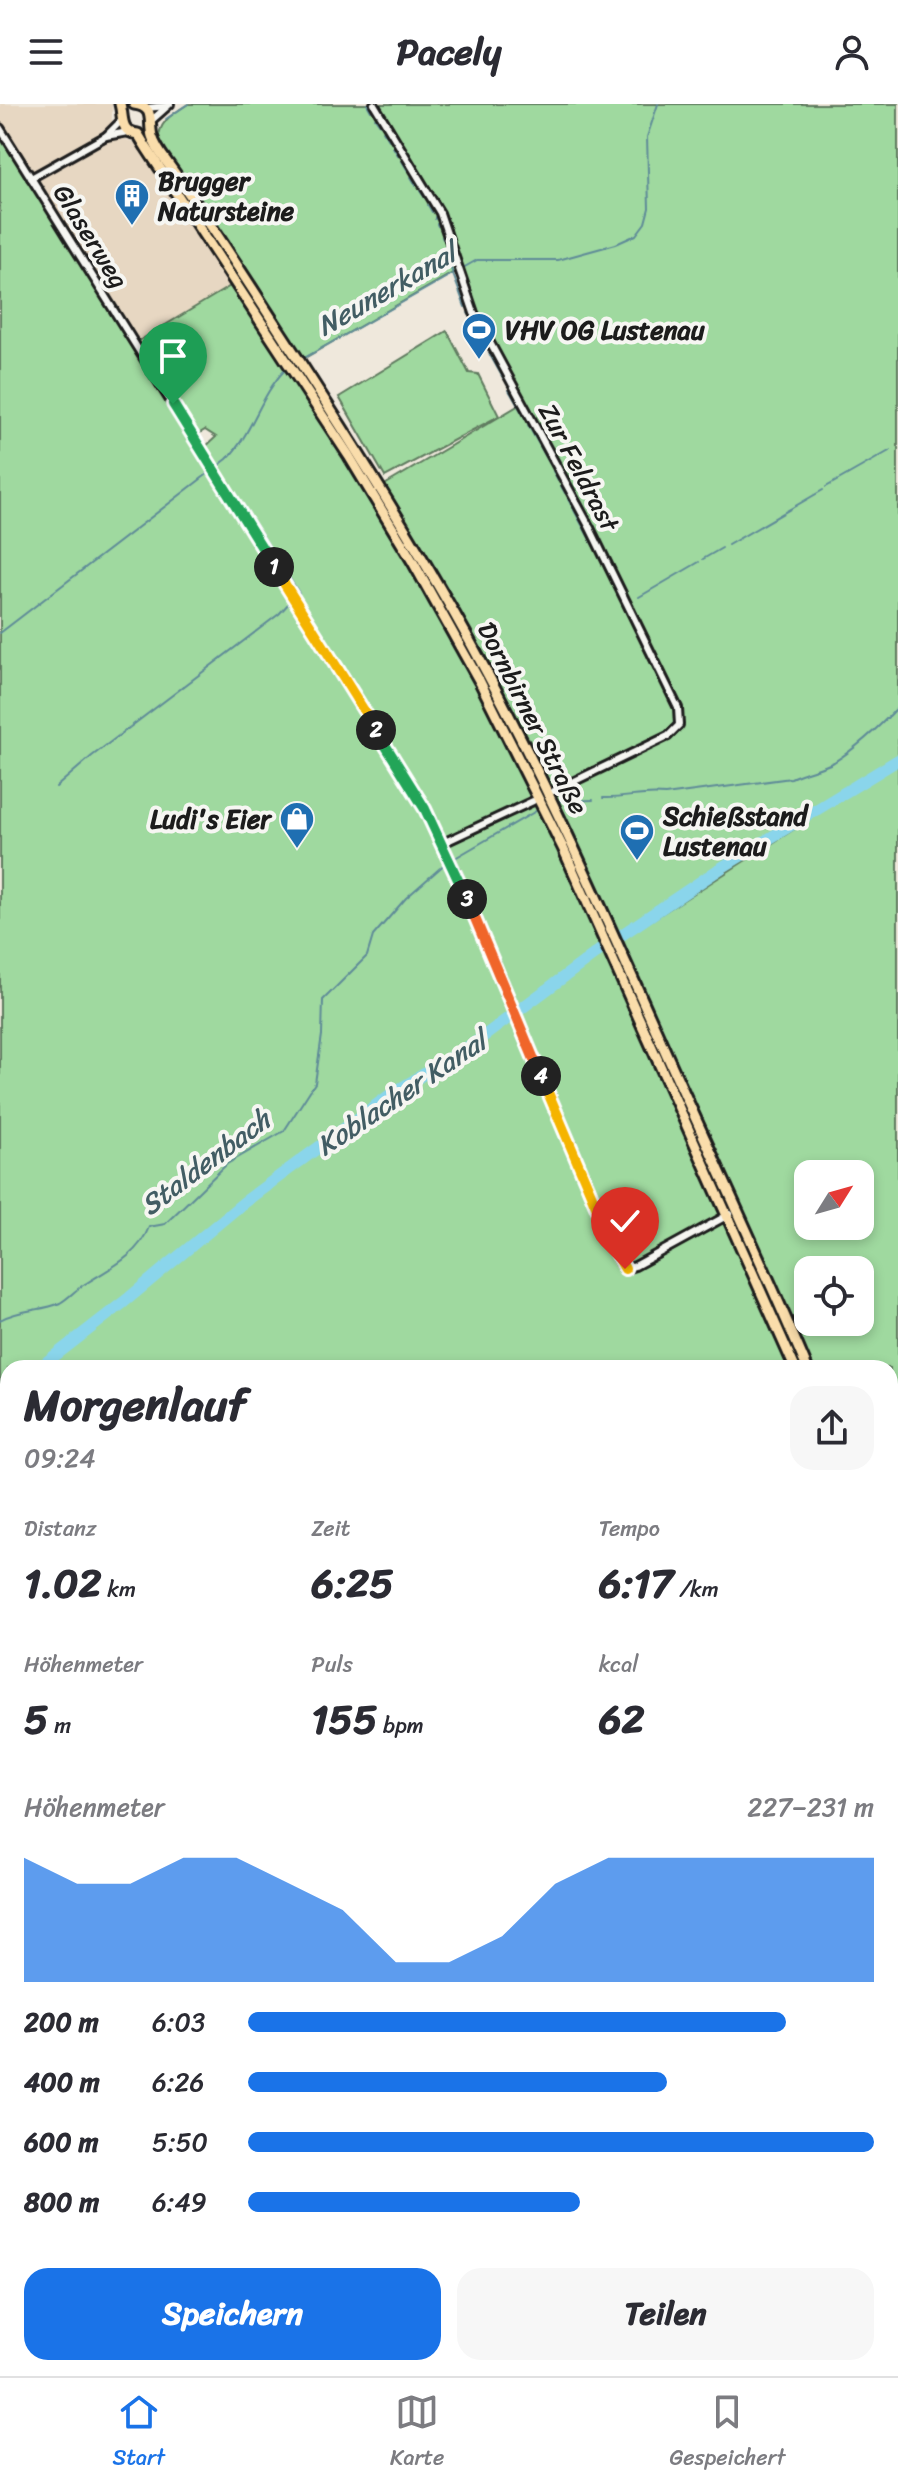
<!DOCTYPE html>
<html lang="de">
<head>
<meta charset="utf-8">
<style>
  :root { --surface:#fff; --page:#f7f7f7; --text:#2b2b33; --muted:#7c7c81; --line:#e1e1e2; --accent:#1a73e8 }
  body { margin:0; font-family:Sriracha,sans-serif; background:var(--page); color:var(--text); height:100vh; display:flex; flex-direction:column; font-size:30px; white-space:nowrap }
  * { box-sizing:border-box; margin:0 }
  p { font-size:26px; color:var(--muted) }
  .icon { flex:none; width:44px; height:44px; fill:none; stroke:currentColor; stroke-width:2; stroke-linecap:round; stroke-linejoin:round }
  .map { position:relative; flex:1; overflow:hidden }
  .panel { position:absolute; left:0px; top:1256px; width:898px; height:1016px; display:flex; flex-direction:column; background:var(--surface); border-radius:24px 24px 0 0; box-shadow:0 4px 12px #0003 }
  .panel>* { flex:none }
  .needle { width:52px; rotate:53deg }
  .buttons { position:absolute; left:794px; top:1056px; display:grid; gap:16px }
  .buttons a { display:grid; place-items:center; width:80px; height:80px; border-radius:16px; background:var(--surface); box-shadow:0 4px 12px #0003; font-size:40px }
  .pin { position:absolute; display:grid; place-items:center; width:68px; height:68px; color:#fff; margin:-82px -34px; border-radius:50% 50% 50% 0; rotate:-45deg; box-shadow:0 0 8px #0007 }
  .pin .icon { rotate:45deg }
  .km { position:absolute; width:40px; height:40px; margin:-20px; border-radius:50%; background:#222; color:#fff; font-size:22px; line-height:40px; text-align:center }
  .round { display:grid; place-items:center; flex:none; width:84px; height:84px; border-radius:24px; background:var(--page) }
  .head { display:flex; align-items:center; justify-content:space-between; height:136px; padding:0 24px }
  h1 { font-size:44px; font-weight:700; line-height:60px }
  .figures { display:grid; grid-template-columns:repeat(3,1fr); gap:12px; height:136px; padding:8px 24px }
  .figures div { display:grid; align-content:center }
  .figures b { font-size:40px; font-weight:700 }
  .figures small { font-size:22px; font-weight:400 }
  .figures p { font-size:22px }
  .chart { height:224px; padding:16px 24px }
  .chart p { display:flex; justify-content:space-between }
  .chart svg { width:100%; height:144px; margin-top:8px; fill:var(--accent); opacity:.7 }
  .cta { display:flex; gap:16px; margin-top:auto; padding:16px 24px }
  .cta a { flex:1; height:92px; border-radius:24px; background:var(--accent); color:#fff; font-size:32px; font-weight:700; line-height:92px; text-align:center }
  .cta a+a { background:var(--page); color:var(--text) }
  ul { padding:0 24px; list-style:none; font-size:26px }
  li { display:grid; grid-template-columns:128px 96px 1fr; align-items:center; height:60px }
  li i { height:20px; border-radius:10px; background:var(--accent) }
  header { display:flex; justify-content:space-between; align-items:center; height:104px; padding:0 24px; background:var(--surface); font-size:36px; font-weight:700 }
  .tabs { display:flex; justify-content:space-around; align-items:center; height:112px; border-top:2px solid var(--line); background:var(--surface); font-size:22px; color:var(--muted) }
  .tabs a { display:grid; justify-items:center; gap:4px }
  .tabs .current { color:var(--accent) }
  .map>svg:first-child { display:block }
  .built { fill:#e7d7c2 }
  .green { fill:#9fd99f; stroke:#5e7a5e; stroke-width:2; fill-rule:evenodd }
  .lines { fill:none; stroke-linecap:round; stroke-linejoin:round }
  .stream { stroke:#5e8b98; stroke-width:2 }
  .river { stroke:#8ad5eb; stroke-width:12 }
  .minor-casing { stroke:#1c1c1c; stroke-width:12 }
  .primary-casing { stroke:#1c1c1c; stroke-width:15 }
  .minor { stroke:#f6f6f2; stroke-width:6 }
  .primary { stroke:#faddab; stroke-width:9 }
  .split-1-casing { stroke:#fff; stroke-width:16 }
  .split-2-casing { stroke:#fff; stroke-width:16 }
  .split-3-casing { stroke:#fff; stroke-width:16 }
  .split-4-casing { stroke:#fff; stroke-width:16 }
  .split-5-casing { stroke:#fff; stroke-width:16 }
  .split-1 { stroke:#22a559; stroke-width:10 }
  .split-2 { stroke:#f5b400; stroke-width:10 }
  .split-3 { stroke:#22a559; stroke-width:10 }
  .split-4 { stroke:#f0652b; stroke-width:10 }
  .split-5 { stroke:#f5b400; stroke-width:10 }
  .labels { text-anchor:middle; stroke-width:8; stroke-linejoin:round; paint-order:stroke }
  .poi-label { font-size:26px; font-weight:bold; fill:#1c1c1c; stroke:#f6f6f2; text-anchor:start }
  .street-label { font-size:26px; fill:#1c1c1c; stroke:#f6f6f2 }
  .water-label { font-size:28px; font-style:italic; fill:#425d64; stroke:#f6f6f2 }
</style>
</head>
<body>
<header><svg class="icon" aria-label="menu" viewBox="0 0 24 24"><path d="M4 6h16M4 12h16M4 18h16"/></svg>Pacely<svg class="icon" aria-label="person" viewBox="0 0 24 24"><circle cx="12" cy="8" r="4"/><path d="M4 21q1-7 8-7t8 7"/></svg></header>
<div class="map">
<svg width="898" height="2272" viewBox="0 0 898 2272">
  <rect width="100%" height="100%" fill="#efe8dc"/>
  <filter id="ink" filterUnits="userSpaceOnUse"><feTurbulence type="fractalNoise" baseFrequency=".0125" numOctaves="2"/><feDisplacementMap in="SourceGraphic" scale="16" xChannelSelector="R" yChannelSelector="G"/><feConvolveMatrix kernelMatrix="1 2 1 2 8 2 1 2 1" color-interpolation-filters="sRGB"/></filter>
  <g filter="url(#ink)">
    <polygon class="built" points="0,0 112,0 112,17 121,33 142,42 152,62 232,181 133,240 0,158"/>
    <g class="green">
      <path d="M188 0H371L436 106 444 125 456 167 303 255 159 42C156 20 170 11 188 0Z"/>
      <path d="M378 0H898V651L729 755 601 840 605 846 898 659V2272H0V1915L8 1909V2264H890V1264H8V1698L0 1688V24L209 363 214 360 203 345 216 333 205 326 195 332 137 238 232 181 376 386 519 301 502 257 471 197 442 107ZM808 1070H860V1122H808ZM808 1166H860V1218H808Z"/>
      <polygon points="447,227 469,269 478,270 499,312 385,373 339,293"/>
      <polygon points="0,1690 8,1700 8,1906 0,1912"/>
    </g>
    <g class="lines">
      <g class="stream">
        <polyline points="367,0 371,7"/>
        <polyline points="375,14 380,21"/>
        <polyline points="166,15 188,0"/>
        <polyline points="383,27 389,36"/>
        <polyline points="393,43 398,51"/>
        <polyline points="402,57 408,67"/>
        <polyline points="411,73 416,81"/>
        <polyline points="420,87 425,94"/>
        <polyline points="428,101 432,108"/>
        <polyline points="435,113 435,115"/>
        <polyline points="437,120 438,122"/>
        <polyline points="442,133 443,135"/>
        <polyline points="446,146 448,150"/>
        <polyline points="450,162 465,203"/>
        <polyline points="468,209 470,212"/>
        <polyline points="473,218 475,223"/>
        <polyline points="479,229 485,242"/>
        <polyline points="489,249 503,274"/>
        <polyline points="306,253 477,156 558,156 616,140 636,131 645,119 649,104 647,33 658,0"/>
        <polyline points="509,286 525,314"/>
        <polyline points="528,321 550,360"/>
        <polyline points="553,367 558,376"/>
        <polyline points="561,382 565,389"/>
        <polyline points="826,383 891,346"/>
        <polyline points="234,388 299,489"/>
        <polyline points="568,395 594,443"/>
        <polyline points="728,441 823,386"/>
        <polyline points="598,451 608,469"/>
        <polyline points="703,455 722,444"/>
        <polyline points="611,476 615,483"/>
        <polyline points="618,490 622,499"/>
        <polyline points="639,493 699,458"/>
        <polyline points="626,506 635,526"/>
        <path d="M0 529 227 355C252 330 260 292 284 267"/>
        <polyline points="639,532 653,562"/>
        <polyline points="56,683 92,652 279,510 290,498"/>
        <path d="M603 694C625 695 644 688 665 691L791 674C805 667 821 665 834 658 858 643 878 624 898 603"/>
        <polyline points="560,697 593,696"/>
        <polyline points="455,754 536,707"/>
        <path d="M0 1216C19 1205 44 1207 60 1199 69 1194 76 1185 85 1180 110 1164 138 1152 149 1123L165 1120 227 1060 284 1027 315 979 322 931 323 896 367 852 373 832 406 794 447 758"/>
        <polyline points="890,1383 898,1379"/>
        <polyline points="890,1494 898,1511"/>
        <polyline points="0,1911 8,1905"/>
        <polyline points="254,2264 257,2272"/>
        <polyline points="699,2264 701,2272"/>
      </g>
      <g class="river">
        <polyline points="39,1264 124,1198 243,1099 390,991 476,938 611,838 721,764 898,656"/>
        <polyline points="0,1294 8,1288"/>
      </g>
      <defs>
        <g id="minor">
          <polyline points="374,0 440,109 474,209 589,422 678,604 679,621 668,632 554,687"/>
          <polyline points="146,4 167,2"/>
          <polyline points="152,16 170,0"/>
          <polyline points="0,24 425,705 457,771 620,1159 625,1165 635,1162 730,1110"/>
          <polyline points="106,32 122,16"/>
          <polyline points="31,74 106,32 128,28"/>
          <polyline points="443,739 533,697"/>
        </g>
        <g id="primary">
          <path d="M120 0C124 13 119 28 138 30L146 43 349 352 413 458 480 578 563 744 795 1264"/>
          <path d="M134 0C156 3 148 17 152 32 155 42 160 49 166 57 206 112 242 169 279 226 340 319 399 413 454 509 533 648 597 794 662 940 710 1048 761 1155 807 1264"/>
          <polyline points="890,1446 898,1464"/>
          <polyline points="890,1471 898,1488"/>
        </g>
      </defs>
      <use href="#minor" class="minor-casing"/>
      <use href="#primary" class="primary-casing"/>
      <use href="#minor" class="minor"/>
      <use href="#primary" class="primary"/>
    </g>
  </g>
  <g class="lines" filter="url(#ink)">
    <defs>
      <polyline id="split-1" points="173,300 274,463"/>
      <polyline id="split-2" points="274,463 376,626"/>
      <polyline id="split-3" points="376,626 425,705 467,795"/>
      <polyline id="split-4" points="467,795 541,972"/>
      <polyline id="split-5" points="541,972 616,1149 625,1165"/>
    </defs>
    <use href="#split-1" class="split-1-casing"/>
    <use href="#split-2" class="split-2-casing"/>
    <use href="#split-3" class="split-3-casing"/>
    <use href="#split-4" class="split-4-casing"/>
    <use href="#split-5" class="split-5-casing"/>
    <use href="#split-1" class="split-1"/>
    <use href="#split-2" class="split-2"/>
    <use href="#split-3" class="split-3"/>
    <use href="#split-4" class="split-4"/>
    <use href="#split-5" class="split-5"/>
  </g>
  <defs>
    <symbol id="building-pin" viewBox="-11 -11 22 30"><path d="M0 17L-7.5 6A9.5 9.5 0 1 1 7.5 6Z" fill="#1f6fb2" stroke="#f6f6f2"/><path d="M-4-6H4V6H1V3H-1V6H-4ZM-2.5-4.3h1.7v1.8h-1.7ZM.8-4.3h1.7v1.8H.8ZM-2.5-1h1.7V.8h-1.7ZM.8-1h1.7V.8H.8Z" fill="#fff"/></symbol>
    <symbol id="stadium-pin" viewBox="-11 -11 22 30"><path d="M0 17L-7.5 6A9.5 9.5 0 1 1 7.5 6Z" fill="#1f6fb2" stroke="#f6f6f2"/><path d="M0-5a6.5 5 0 1 0 0 10a6.5 5 0 1 0 0-10ZM-3.5-1.8h7v3.6h-7Z" fill="#fff"/></symbol>
    <symbol id="shop-pin" viewBox="-11 -11 22 30"><path d="M0 17L-7.5 6A9.5 9.5 0 1 1 7.5 6Z" fill="#1f6fb2" stroke="#f6f6f2"/><path d="M-5-2.5h2.3a2.7 3.5 0 0 1 5.4 0H5L5.5 6h-11ZM-1.5-2.5h3a1.5 2.3 0 0 0-3 0Z" fill="#fff"/></symbol>
  </defs>
  <g fill-rule="evenodd">
    <use href="#building-pin" x="112" y="72" width="40" height="54"/>
    <use href="#stadium-pin" x="459" y="206" width="40" height="54"/>
    <use href="#shop-pin" x="277" y="695" width="40" height="54"/>
    <use href="#stadium-pin" x="617" y="707" width="40" height="54"/>
  </g>
  <g class="labels">
    <g class="poi-label">
      <text x="158" y="86">Brugger<tspan x="158" dy="30">Natursteine</tspan></text>
      <text x="505" y="235">VHV OG Lustenau</text>
      <text x="663" y="721">Schießstand<tspan x="663" dy="30">Lustenau</tspan></text>
      <text x="271" y="724" text-anchor="end">Ludi's Eier</text>
    </g>
    <g class="street-label">
      <text transform="translate(91 132) rotate(58)" y="9">Glaserweg</text>
      <text transform="translate(579 363) rotate(62)" y="9">Zur Feldrast</text>
      <text transform="translate(533 614) rotate(63)" y="9">Dornbirner Straße</text>
    </g>
    <g class="water-label">
      <text transform="translate(386 185) rotate(-30)" y="10">Neunerkanal</text>
      <text transform="translate(401 989) rotate(-34)" y="10">Koblacher Kanal</text>
      <text transform="translate(205 1058) rotate(-37)" y="10">Staldenbach</text>
    </g>
  </g>
</svg>
<div class="buttons">
<a><svg class="needle" viewBox="-14 -14 28 28"><path d="M0-13l5 13h-10z" fill="#e53935"/><path d="M0 13l5-13h-10z" fill="#7c7c81"/></svg></a>
<a><svg class="icon" aria-label="locate" viewBox="0 0 24 24"><circle cx="12" cy="12" r="6"/><path d="M12 2v4M12 18v4M2 12h4M18 12h4"/></svg></a>
</div>
<div class="pin" style="left:173px;top:300px;background:#1e9e55"><svg class="icon" aria-label="arrive" viewBox="0 0 24 24"><path d="M6 21V4h12l-3 4 3 4H6"/></svg></div>
<div class="pin" style="left:625px;top:1165px;background:#d93025"><svg class="icon" aria-label="check" viewBox="0 0 24 24"><path d="M5 12l5 5 9-10"/></svg></div>
<b class="km" style="left:274px;top:463px">1</b>
<b class="km" style="left:376px;top:626px">2</b>
<b class="km" style="left:467px;top:795px">3</b>
<b class="km" style="left:541px;top:972px">4</b>
<section class="panel">
<div class="head"><div><h1>Morgenlauf</h1><p>09:24</p></div><a class="round"><svg class="icon" aria-label="share" viewBox="0 0 24 24"><path d="M12 15V3M7 8l5-5 5 5M5 13v7h14v-7"/></svg></a></div>
<div class="figures">
<div><p>Distanz</p><b>1.02<small> km</small></b></div>
<div><p>Zeit</p><b>6:25</b></div>
<div><p>Tempo</p><b>6:17<small> /km</small></b></div>
</div>
<div class="figures">
<div><p>Höhenmeter</p><b>5<small> m</small></b></div>
<div><p>Puls</p><b>155<small> bpm</small></b></div>
<div><p>kcal</p><b>62</b></div>
</div>
<div class="chart"><p><span>Höhenmeter</span>227–231 m</p>
<svg viewBox="0 0 160 44" preserveAspectRatio="none"><path d="M0 44V6L10 14L20 14L30 6L40 6L50 14L60 22L70 38L80 38L90 30L100 14L110 6L120 6L130 6L140 6L150 6L160 6V44z"/></svg>
</div>
<ul>
<li><b>200 m</b>6:03<i style="width:86%"></i></li>
<li><b>400 m</b>6:26<i style="width:67%"></i></li>
<li><b>600 m</b>5:50<i style="width:100%"></i></li>
<li><b>800 m</b>6:49<i style="width:53%"></i></li>
</ul>
<div class="cta"><a>Speichern</a><a>Teilen</a></div>
</section>
</div>
<nav class="tabs">
<a class="current"><svg class="icon" aria-label="home" viewBox="0 0 24 24"><path d="M3 11l9-7 9 7M6 9v11h12V9"/></svg>Start</a>
<a><svg class="icon" aria-label="map" viewBox="0 0 24 24"><path d="M3 6l6-2 6 2 6-2v14l-6 2-6-2-6 2zM9 4v14M15 6v14"/></svg>Karte</a>
<a><svg class="icon" aria-label="saved" viewBox="0 0 24 24"><path d="M7 4h10v16l-5-4-5 4z"/></svg>Gespeichert</a>
</nav>
</body>
</html>
